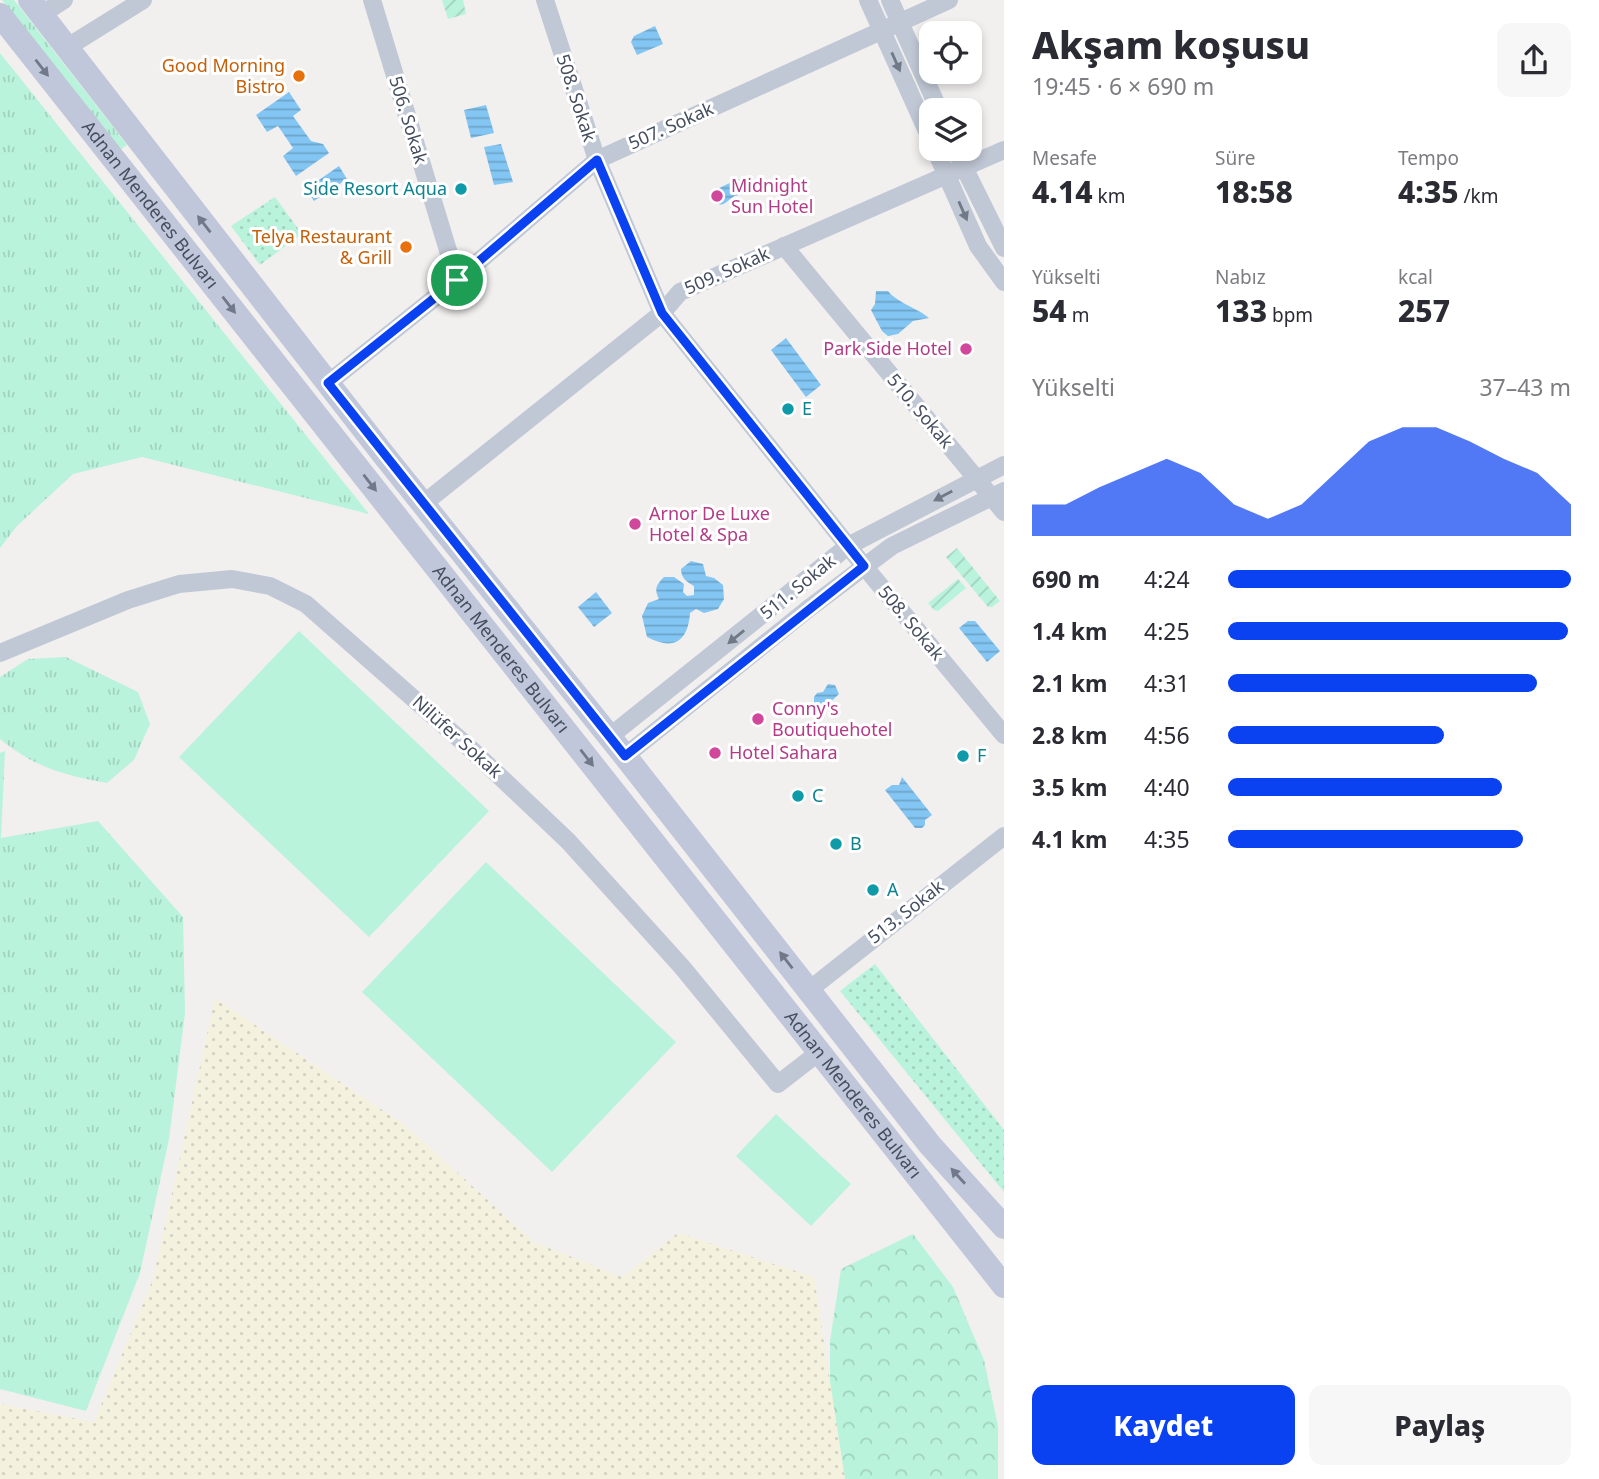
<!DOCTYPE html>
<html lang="tr">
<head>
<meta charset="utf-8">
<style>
  :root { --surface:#fff; --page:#f7f7f7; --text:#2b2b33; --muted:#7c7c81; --accent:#0a41f1 }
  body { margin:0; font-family:"Noto Sans",sans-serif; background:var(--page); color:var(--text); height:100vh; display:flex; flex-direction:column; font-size:26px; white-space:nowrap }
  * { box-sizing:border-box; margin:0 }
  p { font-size:23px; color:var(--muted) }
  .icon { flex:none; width:38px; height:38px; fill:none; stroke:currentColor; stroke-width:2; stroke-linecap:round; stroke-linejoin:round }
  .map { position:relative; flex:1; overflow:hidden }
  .details { display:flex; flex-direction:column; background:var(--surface); width:595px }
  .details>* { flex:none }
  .tools { position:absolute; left:919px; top:21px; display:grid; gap:14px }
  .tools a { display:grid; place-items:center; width:63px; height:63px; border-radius:14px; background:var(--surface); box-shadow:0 4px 10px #0003; font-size:35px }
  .pin { position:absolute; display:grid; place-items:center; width:60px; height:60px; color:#fff; margin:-30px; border:4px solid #fff; border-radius:50%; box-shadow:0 2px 7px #0007 }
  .round { display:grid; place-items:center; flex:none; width:74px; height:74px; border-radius:14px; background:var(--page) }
  .head { display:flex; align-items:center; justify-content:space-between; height:119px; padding:0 28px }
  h1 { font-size:38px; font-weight:800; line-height:52px }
  .figures { display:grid; grid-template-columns:repeat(3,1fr); gap:10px; height:119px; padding:7px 28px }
  .figures div { display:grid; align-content:center }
  .figures b { font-size:30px; font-weight:800 }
  .figures small { font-size:19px; font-weight:400 }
  .figures p { font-size:19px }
  .chart { height:196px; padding:14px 28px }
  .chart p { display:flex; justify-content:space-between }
  .chart svg { width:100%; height:126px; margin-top:7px; fill:var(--accent); opacity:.7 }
  .button { display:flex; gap:14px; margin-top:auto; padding:14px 28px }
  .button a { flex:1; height:80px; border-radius:14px; background:var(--accent); color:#fff; font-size:28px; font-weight:800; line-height:80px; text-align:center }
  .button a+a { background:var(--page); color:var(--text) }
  ul { padding:0 28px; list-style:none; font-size:23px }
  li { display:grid; grid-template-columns:112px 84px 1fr; align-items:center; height:52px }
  li i { height:18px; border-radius:9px; background:var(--accent) }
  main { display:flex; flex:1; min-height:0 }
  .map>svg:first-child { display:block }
  .grass { fill:url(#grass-tufts) }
  .forest { fill:url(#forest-crowns) }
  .sand { fill:url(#sand-dots) }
  .park { fill:url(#park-dots) }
  .garden { fill:url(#garden-furrows) }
  .pitch { fill:#baf3db }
  .water { fill:url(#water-rules) }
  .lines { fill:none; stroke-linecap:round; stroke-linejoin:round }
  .minor { stroke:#c1c8d5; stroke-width:18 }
  .secondary { stroke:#c0c7da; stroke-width:24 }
  .oneway { fill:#707988 }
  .oneway2 { fill:#707889 }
  .route-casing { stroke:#fff; stroke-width:14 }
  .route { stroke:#0a41f1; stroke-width:9 }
  .food-dot { fill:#e8710a; stroke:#fff; stroke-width:2.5 }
  .culture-dot { fill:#0f9aa8; stroke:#fff; stroke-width:2.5 }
  .hotel-dot { fill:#d1479c; stroke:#fff; stroke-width:2.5 }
  .labels { text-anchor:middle; stroke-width:6; stroke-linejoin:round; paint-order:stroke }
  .food-label { font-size:18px; fill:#c56008; stroke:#fff; text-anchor:end }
  .street-label { font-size:18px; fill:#454e5e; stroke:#fff }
  .hotel-label { font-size:18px; fill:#b23c85; stroke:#fff; text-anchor:start }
  .culture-label { font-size:18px; fill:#0d838f; stroke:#fff; text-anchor:start }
</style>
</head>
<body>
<main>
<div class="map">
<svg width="1004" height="1479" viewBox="0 0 1004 1479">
  <defs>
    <pattern id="grass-tufts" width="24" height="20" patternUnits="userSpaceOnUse" patternTransform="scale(1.75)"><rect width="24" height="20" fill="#baf3db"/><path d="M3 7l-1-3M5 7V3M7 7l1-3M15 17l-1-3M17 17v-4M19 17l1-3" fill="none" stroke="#a1d2be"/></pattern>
    <pattern id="forest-crowns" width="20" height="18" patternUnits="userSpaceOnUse" patternTransform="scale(1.75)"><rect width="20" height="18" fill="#baf3db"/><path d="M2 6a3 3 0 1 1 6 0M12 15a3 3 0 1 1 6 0" fill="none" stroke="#a1d2be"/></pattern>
    <pattern id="sand-dots" width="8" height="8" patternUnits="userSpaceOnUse" patternTransform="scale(1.75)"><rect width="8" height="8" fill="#f4f2df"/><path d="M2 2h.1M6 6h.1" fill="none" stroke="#d3d1c2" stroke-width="1.8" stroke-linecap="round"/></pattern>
    <pattern id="park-dots" width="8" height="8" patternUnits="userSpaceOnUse" patternTransform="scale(1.75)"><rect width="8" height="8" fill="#baf3db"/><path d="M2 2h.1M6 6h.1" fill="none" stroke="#a1d2be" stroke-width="1.8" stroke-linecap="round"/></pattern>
    <pattern id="garden-furrows" width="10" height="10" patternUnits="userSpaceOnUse" patternTransform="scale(1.75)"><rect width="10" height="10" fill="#baf3db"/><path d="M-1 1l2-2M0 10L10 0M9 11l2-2" fill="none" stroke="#a1d2be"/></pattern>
    <pattern id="water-rules" width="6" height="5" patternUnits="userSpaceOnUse" patternTransform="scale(1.75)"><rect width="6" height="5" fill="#83c6f3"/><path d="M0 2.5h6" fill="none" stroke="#6da3c8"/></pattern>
  </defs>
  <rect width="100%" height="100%" fill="#f2efef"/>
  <g class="grass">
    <polygon points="2,0 14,0 127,145 120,150"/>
    <polygon points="0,53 369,514 142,457 73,474 17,526 0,548"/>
    <path d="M66 657 138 692 150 724 134 760 107 783C63 775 36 768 0 739V677L28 659Z"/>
    <polygon points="5,751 1,838 98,821 183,917 185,1013 169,1139 140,1273 86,1411 0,1389 0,753"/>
  </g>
  <polygon class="forest" points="913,1234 953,1287 984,1360 998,1426 998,1479 841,1479 830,1445 830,1341 841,1269"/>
  <polygon class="sand" points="215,998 406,1126 534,1242 622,1277 678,1233 814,1277 845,1479 0,1479 0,1404 94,1422 153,1279"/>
  <g class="park">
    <polygon points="275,197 302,234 260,265 231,226"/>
    <polygon points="875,964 1004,1130 1004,1192 840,991"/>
  </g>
  <g class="garden">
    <polygon points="442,0 463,0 466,14 448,19"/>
    <polygon points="957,548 1000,601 992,607 988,607 946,557"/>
    <polygon points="958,579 966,588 938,611 934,610 928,603"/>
  </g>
  <g class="pitch">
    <polygon points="299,631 489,811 369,937 179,757"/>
    <polygon points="486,862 676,1042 552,1172 362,992"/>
    <polygon points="776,1114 851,1184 811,1226 736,1156"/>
  </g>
  <g class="water">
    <polygon points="655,26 663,44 637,55 631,42 634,36"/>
    <polygon points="289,92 301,110 293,116 311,141 323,144 329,153 296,176 283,156 293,148 278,126 267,132 256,115"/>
    <polygon points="486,105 494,133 471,138 464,110"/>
    <polygon points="501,144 513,182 494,185 484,147"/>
    <polygon points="339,166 347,179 314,201 306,189"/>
    <path d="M738 179 747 183V192C742 196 737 194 733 197 725 202 725 207 715 203L712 196 715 190Z"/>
    <path d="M876 291H888C896 302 919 309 929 318L913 321 898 334 888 336 882 331 871 310 875 304Z"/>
    <polygon points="786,338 821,385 806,397 771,350"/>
    <path d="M691 561 703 564 706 576 714 578 723 585 724 599 718 609 704 613 696 609 690 613C688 642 673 651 647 637L642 616 648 603 659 599C654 589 656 585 664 577H674L684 584 683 592 687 596 694 595V586C687 582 681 578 681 569Z"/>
    <polygon points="596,592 612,613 594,627 578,607"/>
    <polygon points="968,621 975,621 1000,651 987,662 959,628"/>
    <polygon points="828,684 835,685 839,694 826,706 819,707 814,702 814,697 817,693 823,692"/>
    <polygon points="902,777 932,815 925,820 925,825 922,828 915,828 885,790 892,785 899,785"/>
  </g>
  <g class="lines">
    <g class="minor">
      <polyline points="372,0 457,280"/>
      <polyline points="545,0 597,160 662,313 864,566 1004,735"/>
      <polyline points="868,0 931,140"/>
      <polyline points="890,0 939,110"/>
      <polyline points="41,15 64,0"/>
      <polyline points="66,48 143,0"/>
      <polyline points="935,149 978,246 1004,282"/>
      <polyline points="955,149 1004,248"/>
      <polyline points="784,246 1004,512"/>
      <polyline points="328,383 457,280 597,160 949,0"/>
      <polyline points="423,504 662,313 680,292 1004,150"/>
      <polyline points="0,653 128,600 179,584 232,579 270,586 306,604 473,751 568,841 682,967 778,1084 818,1053"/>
      <polyline points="609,737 848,546 1004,465"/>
      <polyline points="625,756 808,609 892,546 1004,491"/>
      <polyline points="809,990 1004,836"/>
    </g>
    <g class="secondary">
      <polyline points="30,0 383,454 625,756 930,1145 1004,1227"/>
      <path id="s1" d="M0 15 1004 1286"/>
    </g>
  </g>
  <defs><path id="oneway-solid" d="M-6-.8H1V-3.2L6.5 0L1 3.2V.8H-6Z" transform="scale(1.75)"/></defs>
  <g class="oneway">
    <use href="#oneway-solid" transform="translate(896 62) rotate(66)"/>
    <use href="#oneway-solid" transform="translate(963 211) rotate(66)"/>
    <use href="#oneway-solid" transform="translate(943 496) rotate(152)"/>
    <use href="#oneway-solid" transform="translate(736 637) rotate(141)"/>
  </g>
  <g class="oneway2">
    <use href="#oneway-solid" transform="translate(42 68) rotate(52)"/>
    <use href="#oneway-solid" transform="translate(204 224) rotate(-128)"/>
    <use href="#oneway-solid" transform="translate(229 305) rotate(52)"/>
    <use href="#oneway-solid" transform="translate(370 483) rotate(52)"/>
    <use href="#oneway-solid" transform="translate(587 758) rotate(52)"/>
    <use href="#oneway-solid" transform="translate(786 960) rotate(-128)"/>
    <use href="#oneway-solid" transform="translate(958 1176) rotate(-132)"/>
  </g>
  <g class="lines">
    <defs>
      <polygon id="route" points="597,160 662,313 864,566 625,756 328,383 457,280"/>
    </defs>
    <use href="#route" class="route-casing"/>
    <use href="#route" class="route"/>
  </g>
  <g class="food-dot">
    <circle cx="299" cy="76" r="7"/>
    <circle cx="406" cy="247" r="7"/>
  </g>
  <g class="culture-dot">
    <circle cx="461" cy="189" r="7"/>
    <circle cx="788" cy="409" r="7"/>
    <circle cx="963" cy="756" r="7"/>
    <circle cx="798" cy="796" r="7"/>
    <circle cx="836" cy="844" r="7"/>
    <circle cx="873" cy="890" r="7"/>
  </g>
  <g class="hotel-dot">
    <circle cx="717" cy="196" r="7"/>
    <circle cx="966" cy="349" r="7"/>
    <circle cx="635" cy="524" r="7"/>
    <circle cx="758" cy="719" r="7"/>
    <circle cx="715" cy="753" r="7"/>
  </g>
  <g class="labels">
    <g class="food-label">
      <text x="285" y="72">Good Morning<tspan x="285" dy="21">Bistro</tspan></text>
      <text x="392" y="243">Telya Restaurant<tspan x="392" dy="21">&amp; Grill</tspan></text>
    </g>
    <g class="street-label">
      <text transform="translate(576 98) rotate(72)" y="6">508. Sokak</text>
      <text transform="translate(408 120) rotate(73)" y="6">506. Sokak</text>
      <text transform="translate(671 126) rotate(-24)" y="6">507. Sokak</text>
      <text dy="6" stroke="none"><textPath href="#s1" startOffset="242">Adnan Menderes Bulvarı</textPath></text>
      <text transform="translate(727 271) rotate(-24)" y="6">509. Sokak</text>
      <text transform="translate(920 411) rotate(50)" y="6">510. Sokak</text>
      <text transform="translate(798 587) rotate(-39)" y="6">511. Sokak</text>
      <text transform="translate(911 623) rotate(50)" y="6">508. Sokak</text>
      <text dy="6" stroke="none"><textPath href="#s1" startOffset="808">Adnan Menderes Bulvarı</textPath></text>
      <text transform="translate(457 737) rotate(42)" y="6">Nilüfer Sokak</text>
      <text transform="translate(906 912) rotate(-38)" y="6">513. Sokak</text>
      <text dy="6" stroke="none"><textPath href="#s1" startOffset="1376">Adnan Menderes Bulvarı</textPath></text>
    </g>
    <g class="hotel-label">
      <text x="731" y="192">Midnight<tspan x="731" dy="21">Sun Hotel</tspan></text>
      <text x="952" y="355" text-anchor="end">Park Side Hotel</text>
      <text x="649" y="520">Arnor De Luxe<tspan x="649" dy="21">Hotel &amp; Spa</tspan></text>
      <text x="772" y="715">Conny's<tspan x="772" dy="21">Boutiquehotel</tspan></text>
      <text x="729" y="759">Hotel Sahara</text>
    </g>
    <g class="culture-label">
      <text x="447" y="195" text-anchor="end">Side Resort Aqua</text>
      <text x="802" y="415">E</text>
      <text x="977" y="762">F</text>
      <text x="812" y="802">C</text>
      <text x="850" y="850">B</text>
      <text x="887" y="896">A</text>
    </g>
  </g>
</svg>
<div class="tools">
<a><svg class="icon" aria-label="locate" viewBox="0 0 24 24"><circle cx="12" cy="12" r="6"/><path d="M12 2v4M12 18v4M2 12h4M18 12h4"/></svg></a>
<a><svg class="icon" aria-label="layers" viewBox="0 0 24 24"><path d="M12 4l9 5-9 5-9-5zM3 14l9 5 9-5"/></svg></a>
</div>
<div class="pin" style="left:457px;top:280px;background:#1e9e55"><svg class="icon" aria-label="arrive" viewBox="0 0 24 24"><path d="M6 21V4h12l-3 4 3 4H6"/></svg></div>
</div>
<section class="details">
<div class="head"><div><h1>Akşam koşusu</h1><p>19:45 · 6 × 690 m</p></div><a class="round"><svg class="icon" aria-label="share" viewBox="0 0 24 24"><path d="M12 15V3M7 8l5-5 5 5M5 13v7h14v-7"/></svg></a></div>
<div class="figures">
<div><p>Mesafe</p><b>4.14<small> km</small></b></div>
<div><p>Süre</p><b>18:58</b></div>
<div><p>Tempo</p><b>4:35<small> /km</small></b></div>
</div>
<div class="figures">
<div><p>Yükselti</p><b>54<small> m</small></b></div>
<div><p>Nabız</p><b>133<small> bpm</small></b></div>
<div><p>kcal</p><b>257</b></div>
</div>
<div class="chart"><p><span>Yükselti</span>37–43 m</p>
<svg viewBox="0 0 160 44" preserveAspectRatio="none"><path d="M0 44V33L10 33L20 27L30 22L40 17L50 22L60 33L70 38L80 33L90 22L100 11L110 6L120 6L130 11L140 17L150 22L160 33V44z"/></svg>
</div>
<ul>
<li><b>690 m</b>4:24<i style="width:100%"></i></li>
<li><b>1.4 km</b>4:25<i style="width:99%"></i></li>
<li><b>2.1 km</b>4:31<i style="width:90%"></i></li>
<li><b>2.8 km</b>4:56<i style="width:63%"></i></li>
<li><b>3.5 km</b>4:40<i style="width:80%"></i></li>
<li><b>4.1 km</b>4:35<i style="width:86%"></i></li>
</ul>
<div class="button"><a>Kaydet</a><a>Paylaş</a></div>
</section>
</main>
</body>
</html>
